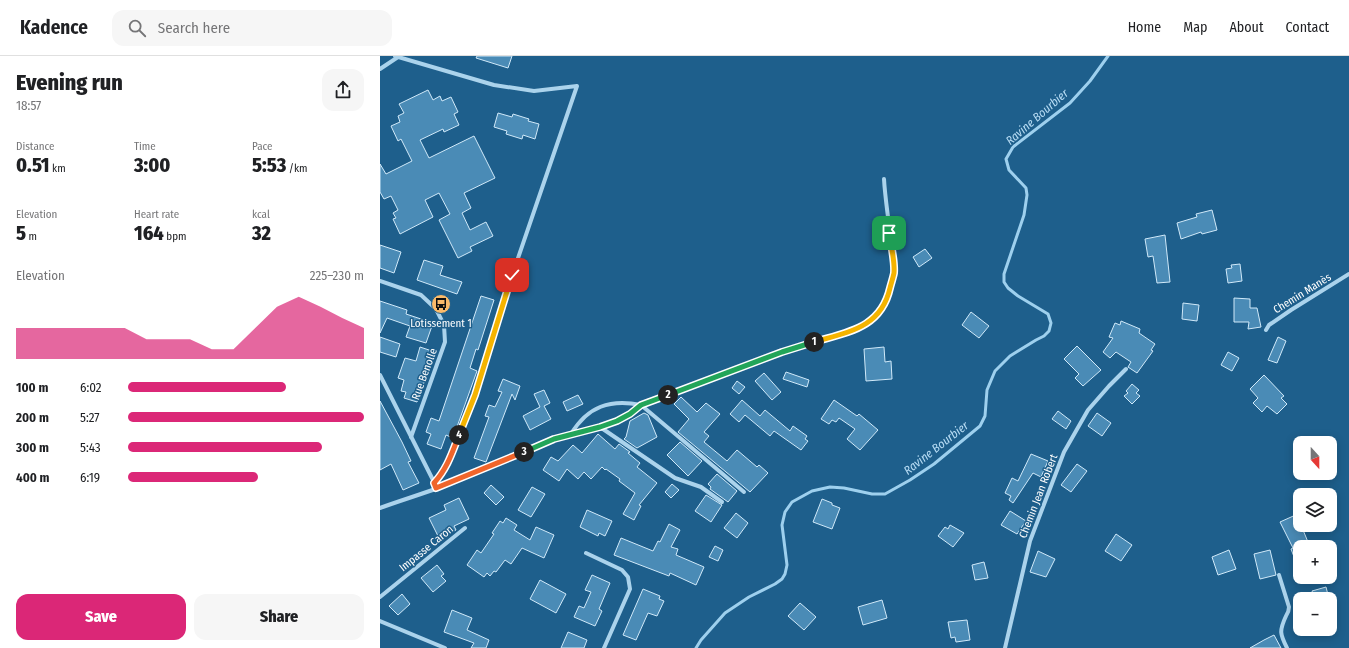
<!DOCTYPE html>
<html lang="en">
<head>
<meta charset="utf-8">
<style>
  :root { --surface:#fff; --page:#f6f6f6; --text:#202124; --muted:#757577; --line:#e0e0e0; --accent:#db2777 }
  body { margin:0; font-family:"Fira Sans Condensed",sans-serif; background:var(--page); color:var(--text); height:100vh; display:flex; flex-direction:column; font-size:15px; white-space:nowrap }
  * { box-sizing:border-box; margin:0 }
  p { font-size:13px; color:var(--muted) }
  .icon { flex:none; width:22px; height:22px; fill:none; stroke:currentColor; stroke-width:2; stroke-linecap:round; stroke-linejoin:round }
  .map { position:relative; flex:1; overflow:hidden }
  .sheet { display:flex; flex-direction:column; background:var(--surface); width:380px }
  .sheet>* { flex:none }
  .needle { width:26px; rotate:159deg }
  .buttons { position:absolute; left:913px; top:380px; display:grid; gap:8px }
  .buttons a { display:grid; place-items:center; width:44px; height:44px; border-radius:8px; background:var(--surface); box-shadow:0 2px 10px #0003; font-size:20px }
  .pin { position:absolute; display:grid; place-items:center; width:34px; height:34px; color:#fff; margin:-17px; border-radius:8px; box-shadow:0 2px 6px #0006 }
  .km { position:absolute; width:20px; height:20px; margin:-10px; border-radius:50%; background:#222; color:#fff; font-size:11px; line-height:20px; text-align:center }
  .round { display:grid; place-items:center; flex:none; width:42px; height:42px; border-radius:12px; background:var(--page) }
  .head { display:flex; align-items:center; justify-content:space-between; height:68px; padding:0 16px }
  h1 { font-size:22px; font-weight:800; line-height:30px }
  .metrics { display:grid; grid-template-columns:repeat(3,1fr); gap:6px; height:68px; padding:4px 16px }
  .metrics div { display:grid; align-content:center }
  .metrics b { font-size:20px; font-weight:800 }
  .metrics small { font-size:11px; font-weight:400 }
  .metrics p { font-size:11px }
  .chart { height:112px; padding:8px 16px }
  .chart p { display:flex; justify-content:space-between }
  .chart svg { width:100%; height:72px; margin-top:4px; fill:var(--accent); opacity:.7 }
  .button { display:flex; gap:8px; margin-top:auto; padding:8px 16px }
  .button a { flex:1; height:46px; border-radius:12px; background:var(--accent); color:#fff; font-size:16px; font-weight:800; line-height:46px; text-align:center }
  .button a+a { background:var(--page); color:var(--text) }
  ul { padding:0 16px; list-style:none; font-size:13px }
  li { display:grid; grid-template-columns:64px 48px 1fr; align-items:center; height:30px }
  li i { height:10px; border-radius:5px; background:var(--accent) }
  header { display:flex; align-items:center; gap:24px; box-sizing:border-box; height:56px; padding:0 20px; background:var(--surface); border-bottom:1px solid var(--line) }
  header strong { font-size:19px }
  nav { display:flex; gap:22px; margin-inline-start:auto; font-size:14px }
  .search { width:280px; height:36px; background:var(--page); display:flex; align-items:center; gap:10px; box-sizing:border-box; padding:0 14px; border-radius:12px; color:var(--muted); font-size:15px }
  main { display:flex; flex:1; min-height:0 }
  .map>svg:first-child { display:block }
  .lines { fill:none; stroke-linecap:round; stroke-linejoin:round }
  .stream { stroke:#9ed0ee; stroke-width:3 }
  .building { fill:#4a8bb6; stroke:#d0e9f9 }
  .street { stroke:#abd3ec; stroke-width:4 }
  .split-1-casing { stroke:#fff; stroke-width:8 }
  .split-2-casing { stroke:#fff; stroke-width:8 }
  .split-3-casing { stroke:#fff; stroke-width:8 }
  .split-4-casing { stroke:#fff; stroke-width:8 }
  .split-5-casing { stroke:#fff; stroke-width:8 }
  .split-1 { stroke:#f5b400; stroke-width:5 }
  .split-2 { stroke:#22a559; stroke-width:5 }
  .split-3 { stroke:#22a559; stroke-width:5 }
  .split-4 { stroke:#f0652b; stroke-width:5 }
  .split-5 { stroke:#f5b400; stroke-width:5 }
  .labels { text-anchor:middle; stroke-width:3; stroke-linejoin:round; paint-order:stroke }
  .street-label { font-size:11px; fill:#fff; stroke:#1e5f8c }
  .poi-label { font-size:11px; fill:#fff; stroke:#1e5f8c }
  .water-label { font-size:12px; font-style:italic; fill:#b7dcf4; stroke:#1e5f8c }
</style>
</head>
<body>
<header>
<strong>Kadence</strong>
<div class="search"><svg class="icon" aria-label="search" viewBox="0 0 24 24"><circle cx="10" cy="10" r="6"/><path d="M15 15l6 6"/></svg>Search here</div>
<nav><a>Home</a><a>Map</a><a>About</a><a>Contact</a></nav>
</header>
<main>
<section class="sheet">
<div class="head"><div><h1>Evening run</h1><p>18:57</p></div><a class="round"><svg class="icon" aria-label="share" viewBox="0 0 24 24"><path d="M12 15V3M7 8l5-5 5 5M5 13v7h14v-7"/></svg></a></div>
<div class="metrics">
<div><p>Distance</p><b>0.51<small> km</small></b></div>
<div><p>Time</p><b>3:00</b></div>
<div><p>Pace</p><b>5:53<small> /km</small></b></div>
</div>
<div class="metrics">
<div><p>Elevation</p><b>5<small> m</small></b></div>
<div><p>Heart rate</p><b>164<small> bpm</small></b></div>
<div><p>kcal</p><b>32</b></div>
</div>
<div class="chart"><p><span>Elevation</span>225–230 m</p>
<svg viewBox="0 0 160 44" preserveAspectRatio="none"><path d="M0 44V25L10 25L20 25L30 25L40 25L50 25L60 32L70 32L80 32L90 38L100 38L110 25L120 12L130 6L140 12L150 19L160 25V44z"/></svg>
</div>
<ul>
<li><b>100 m</b>6:02<i style="width:67%"></i></li>
<li><b>200 m</b>5:27<i style="width:100%"></i></li>
<li><b>300 m</b>5:43<i style="width:82%"></i></li>
<li><b>400 m</b>6:19<i style="width:55%"></i></li>
</ul>
<div class="button"><a>Save</a><a>Share</a></div>
</section>
<div class="map">
<svg width="969" height="592" viewBox="0 0 969 592">
  <rect width="100%" height="100%" fill="#1e5f8c"/>
  <g class="lines">
    <polyline class="stream" points="316,592 321,584 345,557 369,541 395,528 402,523 405,518 407,509 402,469 405,456 412,446 432,435 450,431 464,432 492,438 505,438 530,424 554,408 600,370 605,360 607,334 615,315 630,300 656,284 664,280 669,275 671,267 668,258 638,240 628,232 624,226 624,218 644,159 647,139 646,132 629,114 626,103 633,91 690,47 710,25 728,0"/>
  </g>
  <g class="building">
    <polygon points="97,0 132,0 128,12 96,2"/>
    <polygon points="48,34 53,44 60,40 62,45 71,41 78,56 74,58 79,69 64,76 63,73 40,84 49,102 94,80 115,122 84,137 91,152 82,157 90,174 106,166 113,180 90,191 92,195 78,202 59,164 70,158 59,137 45,144 53,161 20,178 13,163 16,162 13,157 18,154 11,140 4,143 0,136 0,108 6,118 32,105 21,83 18,85 11,70 20,66 18,60 24,57 19,48"/>
    <polygon points="118,57 132,61 133,58 149,63 148,65 159,68 155,83 143,79 142,83 126,78 127,75 114,71"/>
    <polygon points="832,154 837,174 822,178 821,176 801,183 797,167 817,161 816,158"/>
    <polygon points="785,179 790,226 777,227 773,200 768,201 765,183"/>
    <polygon points="0,189 21,196 14,217 0,212"/>
    <polygon points="545,193 552,202 539,211 533,201"/>
    <polygon points="44,204 63,210 60,219 82,226 77,238 37,224"/>
    <polygon points="860,208 862,225 848,227 846,213 852,212 851,209"/>
    <polygon points="101,240 114,244 98,294 96,293 90,312 97,315 73,382 66,379 61,393 47,388 51,378 46,376 51,362 59,365"/>
    <polygon points="854,242 870,243 870,252 877,252 881,271 868,273 869,266 854,266"/>
    <polygon points="0,245 27,254 26,258 53,267 46,287 26,281 30,270 7,262 0,277"/>
    <polygon points="803,247 819,249 817,265 802,263"/>
    <polygon points="591,256 609,270 599,282 582,269"/>
    <polygon points="741,265 760,273 759,277 775,288 771,294 773,295 757,317 748,311 751,306 736,296 730,302 723,296 733,282 729,281 735,267 740,269"/>
    <polygon points="0,281 20,288 16,301 0,296"/>
    <polygon points="898,281 906,285 897,307 888,304"/>
    <polygon points="697,290 721,314 703,330 695,322 699,318 684,303"/>
    <polygon points="40,291 55,296 37,346 24,342 26,336 21,335 24,324 18,322 25,302 36,305"/>
    <polygon points="504,291 505,306 511,305 512,323 486,325 484,293"/>
    <polygon points="848,296 859,302 852,315 841,309"/>
    <polygon points="406,316 429,324 427,331 403,323"/>
    <polygon points="384,317 401,336 392,344 375,325"/>
    <polygon points="884,319 904,340 901,342 907,348 897,358 887,350 882,356 873,347 878,342 870,333"/>
    <polygon points="123,323 140,330 135,344 132,338 106,406 94,402 109,361 105,360 109,349 115,351 122,336 118,335"/>
    <polygon points="357,325 365,331 359,338 352,332"/>
    <polygon points="752,328 759,334 756,337 760,340 752,348 744,340 748,337 746,335"/>
    <polygon points="164,334 170,347 164,350 171,363 150,374 143,360 160,351 154,338"/>
    <polygon points="198,339 203,348 187,355 183,346"/>
    <polygon points="301,341 317,356 326,347 340,358 324,376 329,380 324,386 347,405 357,394 377,411 379,409 388,417 370,436 298,376 309,363 294,348"/>
    <polygon points="362,344 380,360 385,354 410,375 413,370 427,380 425,383 428,385 421,394 394,375 390,380 365,359 359,366 350,358"/>
    <polygon points="454,344 477,360 479,358 498,374 480,394 467,383 475,373 459,362 456,366 452,364 449,368 441,363"/>
    <polygon points="0,345 22,386 31,405 28,406 39,427 23,434 11,408 0,414"/>
    <polygon points="678,355 691,365 686,373 672,363"/>
    <polygon points="264,357 268,359 277,381 257,392 244,383 246,381 250,365"/>
    <polygon points="717,357 731,367 722,380 708,370"/>
    <polygon points="218,378 235,393 239,388 250,396 248,397 260,407 257,411 277,427 259,449 261,450 254,464 243,458 255,437 239,425 240,423 226,413 225,414 222,411 211,423 204,416 198,423 187,413 179,425 163,414 171,401 178,405 193,389 202,397"/>
    <polygon points="300,386 322,405 308,420 287,399"/>
    <polygon points="651,398 668,405 661,421 653,417 633,447 629,444 631,440 625,437 632,422 638,425"/>
    <polygon points="697,408 707,415 691,436 681,429"/>
    <polygon points="337,418 357,435 348,446 330,433 331,431 328,428"/>
    <polygon points="292,428 299,434 291,442 285,436"/>
    <polygon points="111,429 124,441 116,449 104,437"/>
    <polygon points="152,431 165,438 151,461 138,454"/>
    <polygon points="326,439 342,449 331,466 315,455"/>
    <polygon points="79,442 89,463 74,470 76,474 59,482 49,462 66,454 64,449"/>
    <polygon points="442,443 452,447 452,449 460,452 452,473 433,466"/>
    <polygon points="207,454 232,465 225,480 219,477 218,480 200,471"/>
    <polygon points="630,455 646,465 637,478 621,469"/>
    <polygon points="356,457 368,467 357,482 344,472"/>
    <polygon points="920,457 920,469 921,469 930,491 920,491 919,514 911,493 913,492 900,466"/>
    <polygon points="126,462 137,469 134,474 150,484 156,471 174,479 164,502 142,492 131,508 125,504 116,516 114,515 110,520 107,517 104,521 87,509 97,494 101,497 114,478 112,477 120,465 123,467"/>
    <polygon points="289,468 300,474 291,491 298,493 296,499 324,511 316,529 290,517 289,520 234,499 241,482 273,495 278,485 280,486"/>
    <polygon points="570,469 584,477 573,491 558,480 565,471 568,473"/>
    <polygon points="736,478 752,489 741,505 725,495"/>
    <polygon points="335,490 343,494 338,505 329,501"/>
    <polygon points="849,494 856,513 838,519 832,501"/>
    <polygon points="890,494 896,519 880,523 874,498"/>
    <polygon points="658,495 675,503 666,521 650,516"/>
    <polygon points="604,506 608,522 595,524 592,509"/>
    <polygon points="57,509 64,518 61,520 66,525 53,536 41,522"/>
    <polygon points="212,519 230,527 219,553 222,555 215,570 194,561 199,550 204,552 211,536 205,534"/>
    <polygon points="160,524 186,538 176,557 150,543"/>
    <polygon points="946,531 949,543 934,543 932,535"/>
    <polygon points="263,533 280,540 279,543 284,545 277,560 268,557 256,584 243,579"/>
    <polygon points="22,538 30,548 18,559 9,550"/>
    <polygon points="502,544 507,562 483,569 478,551"/>
    <polygon points="420,547 436,561 424,574 408,560"/>
    <polygon points="72,554 92,562 87,574 109,584 106,592 91,592 94,587 64,576"/>
    <polygon points="587,564 590,584 576,586 575,581 571,582 568,566"/>
    <polygon points="188,576 207,584 204,592 181,592"/>
    <polygon points="894,579 901,592 870,592 884,584"/>
  </g>
  <g class="lines">
    <g class="street">
      <polyline points="15,0 114,29 154,35 197,30 136,208 95,339 68,407 62,417 54,427"/>
      <polyline points="0,13 18,1"/>
      <polyline points="0,225 41,239 56,253 64,269 65,286 31,381"/>
      <polyline points="886,274 889,269 911,254 969,218"/>
      <polyline points="0,319 55,428"/>
      <polyline points="220,371 295,422 321,431 342,446"/>
      <path d="M191 378C208 350 230 343 261 349L364 436"/>
      <path d="M0 452C19 445 39 439 58 432 96 416 134 398 174 383 206 372 232 371 261 349L402 296 479 272C500 261 512 241 514 218 515 206 511 190 510 178 508 159 505 141 504 123"/>
      <polyline points="206,497 242,514 248,521 250,533 224,592"/>
      <path d="M899 519 909 551C909 555 908 557 906 560 899 575 900 578 907 592"/>
      <polyline points="0,541 85,472"/>
      <polyline points="0,565 65,592"/>
      <polyline points="625,592 650,485 684,396 708,354 729,330 746,313"/>
    </g>
  </g>
  <g class="lines">
    <defs>
      <path id="split-1" d="M434 286C468 276 501 272 510 232 511 228 513 222 514 217 515 205 511 189 509 177"/>
      <polyline id="split-2" points="288,339 402,296 434,286"/>
      <polyline id="split-3" points="144,396 174,383 220,371 237,365 250,358 261,349 288,339"/>
      <path id="split-4" d="M79 379C72 397 67 413 54 427L56 432 144 396"/>
      <polyline id="split-5" points="79,379 95,339 132,219"/>
    </defs>
    <use href="#split-1" class="split-1-casing"/>
    <use href="#split-2" class="split-2-casing"/>
    <use href="#split-3" class="split-3-casing"/>
    <use href="#split-4" class="split-4-casing"/>
    <use href="#split-5" class="split-5-casing"/>
    <use href="#split-1" class="split-1"/>
    <use href="#split-2" class="split-2"/>
    <use href="#split-3" class="split-3"/>
    <use href="#split-4" class="split-4"/>
    <use href="#split-5" class="split-5"/>
  </g>
  <defs>
    <symbol id="bus-disc" viewBox="-11 -11 22 22"><circle r="9.5" fill="#fbbb6a" stroke="#1e5f8c"/><path d="M-5-6H5V4H4V6H2V4H-2V6H-4V4H-5ZM-3.5-4V0h7V-4ZM-3.5 1.2v1.5H-2V1.2ZM2 1.2v1.5H3.5V1.2Z" fill="#111"/></symbol>
  </defs>
  <g fill-rule="evenodd">
    <use href="#bus-disc" x="50" y="237" width="22" height="22"/>
  </g>
  <g class="labels">
    <g class="street-label">
      <text transform="translate(922 237) rotate(-32)" y="4">Chemin Manès</text>
      <text transform="translate(44 318) rotate(-70)" y="4">Rue Benolle</text>
      <text transform="translate(658 440) rotate(-69)" y="4">Chemin Jean Robert</text>
      <text transform="translate(46 492) rotate(-39)" y="4">Impasse Caron</text>
    </g>
    <g class="poi-label">
      <text x="61" y="271">Lotissement 1</text>
    </g>
    <g class="water-label">
      <text transform="translate(657 61) rotate(-41)" y="4">Ravine Bourbier</text>
      <text transform="translate(556 392) rotate(-38)" y="4">Ravine Bourbier</text>
    </g>
  </g>
</svg>
<div class="buttons">
<a><svg class="needle" viewBox="-14 -14 28 28"><path d="M0-13l5 13h-10z" fill="#e53935"/><path d="M0 13l5-13h-10z" fill="#757577"/></svg></a>
<a><svg class="icon" aria-label="layers" viewBox="0 0 24 24"><path d="M12 4l9 5-9 5-9-5zM3 14l9 5 9-5"/></svg></a>
<a>+</a>
<a>−</a>
</div>
<div class="pin" style="left:509px;top:177px;background:#1e9e55"><svg class="icon" aria-label="arrive" viewBox="0 0 24 24"><path d="M6 21V4h12l-3 4 3 4H6"/></svg></div>
<div class="pin" style="left:132px;top:219px;background:#d93025"><svg class="icon" aria-label="check" viewBox="0 0 24 24"><path d="M5 12l5 5 9-10"/></svg></div>
<b class="km" style="left:434px;top:286px">1</b>
<b class="km" style="left:288px;top:339px">2</b>
<b class="km" style="left:144px;top:396px">3</b>
<b class="km" style="left:79px;top:379px">4</b>
</div>
</main>
</body>
</html>
